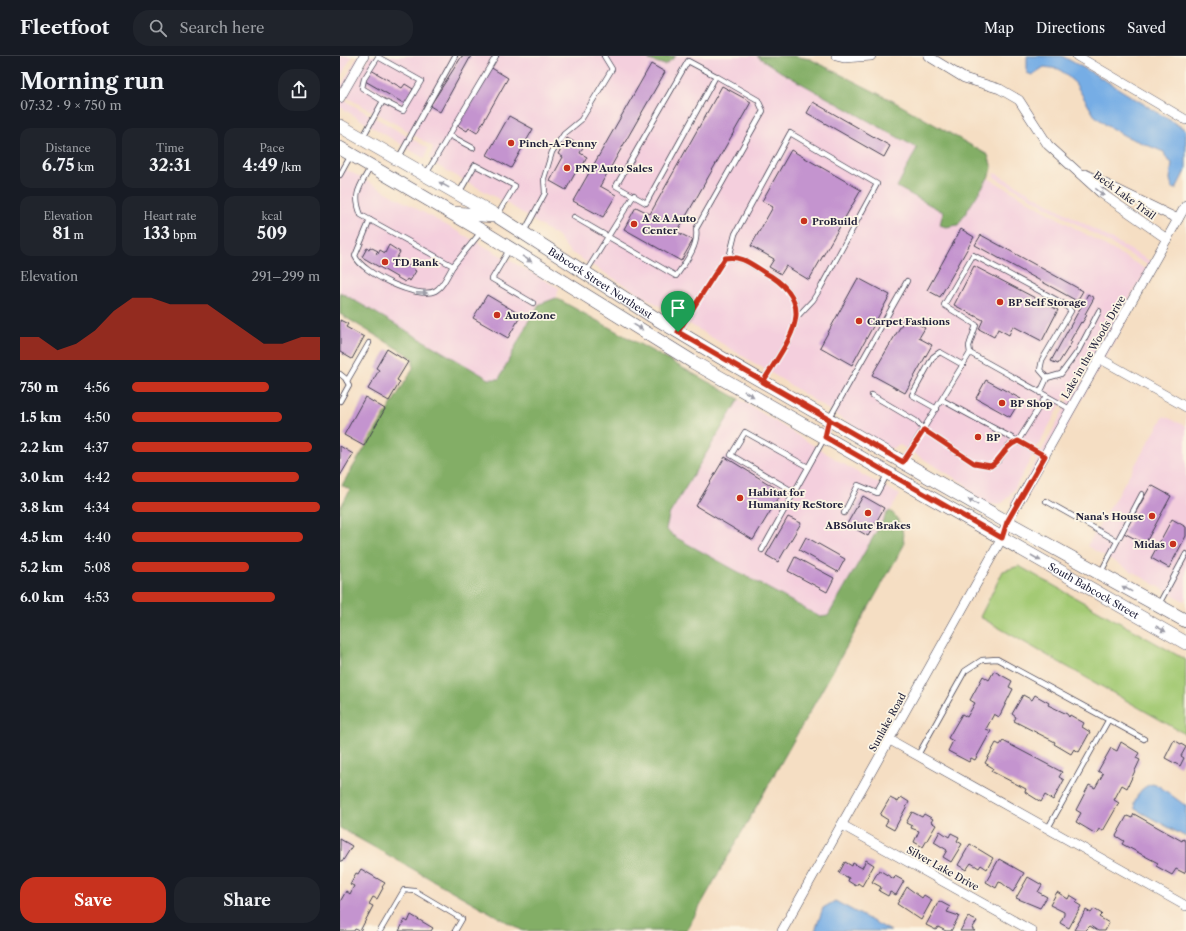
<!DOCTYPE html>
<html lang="en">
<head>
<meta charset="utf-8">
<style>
  :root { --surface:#171b24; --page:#20242c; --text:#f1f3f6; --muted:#9ea1a6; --line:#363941; --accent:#c8321e }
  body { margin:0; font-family:"Libre Caslon Text",serif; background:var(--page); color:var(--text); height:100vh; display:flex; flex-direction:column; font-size:15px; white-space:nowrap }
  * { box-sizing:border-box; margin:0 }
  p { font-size:13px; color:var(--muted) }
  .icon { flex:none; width:22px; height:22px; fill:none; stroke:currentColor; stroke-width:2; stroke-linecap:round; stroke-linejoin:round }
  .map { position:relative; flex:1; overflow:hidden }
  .panel { display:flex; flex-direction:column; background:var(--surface); width:340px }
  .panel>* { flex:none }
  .pin { position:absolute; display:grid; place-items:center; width:34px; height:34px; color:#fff; margin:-41px -17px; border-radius:50% 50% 50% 0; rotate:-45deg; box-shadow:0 0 4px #0007 }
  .pin .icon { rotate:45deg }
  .round { display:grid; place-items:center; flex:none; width:42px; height:42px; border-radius:16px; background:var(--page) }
  .head { display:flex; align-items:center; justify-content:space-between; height:68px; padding:0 20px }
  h1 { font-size:22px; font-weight:800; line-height:30px }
  .figures { display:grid; grid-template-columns:repeat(3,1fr); gap:6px; height:68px; padding:4px 20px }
  .figures div { display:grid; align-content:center; border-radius:10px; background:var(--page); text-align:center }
  .figures b { font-size:17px; font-weight:800 }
  .figures small { font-size:11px; font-weight:400 }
  .figures p { font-size:11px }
  .chart { height:112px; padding:8px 20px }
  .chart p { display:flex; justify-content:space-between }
  .chart svg { width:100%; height:72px; margin-top:4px; fill:var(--accent); opacity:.7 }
  .primary-button { display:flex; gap:8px; margin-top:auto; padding:8px 20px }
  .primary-button a { flex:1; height:46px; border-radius:16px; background:var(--accent); color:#fff; font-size:16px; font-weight:800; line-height:46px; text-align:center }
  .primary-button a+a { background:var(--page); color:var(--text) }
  ul { padding:0 20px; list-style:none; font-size:13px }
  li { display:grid; grid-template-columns:64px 48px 1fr; align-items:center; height:30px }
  li i { height:10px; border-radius:5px; background:var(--accent) }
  header { display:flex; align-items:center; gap:24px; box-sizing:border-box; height:56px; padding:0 20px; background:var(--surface); border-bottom:1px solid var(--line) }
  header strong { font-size:19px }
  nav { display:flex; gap:22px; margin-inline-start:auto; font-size:14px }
  .search { width:280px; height:36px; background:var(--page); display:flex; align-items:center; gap:10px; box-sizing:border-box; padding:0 14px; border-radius:16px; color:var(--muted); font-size:15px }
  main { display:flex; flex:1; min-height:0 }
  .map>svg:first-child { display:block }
  .built { fill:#f4cfdd }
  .green { fill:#a4ca75; stroke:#637658 }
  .forest { fill:#83ae66; stroke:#526850 }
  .water { fill:#76ade5; stroke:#4c6890 }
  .building { fill:#c494cf }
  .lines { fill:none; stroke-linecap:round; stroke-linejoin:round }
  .lane-casing { stroke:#423e4f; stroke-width:6 }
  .street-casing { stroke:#423e4f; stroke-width:10 }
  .secondary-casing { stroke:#423e4f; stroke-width:14 }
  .lane { stroke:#fff; stroke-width:4.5 }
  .street { stroke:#fff; stroke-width:9 }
  .secondary { stroke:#fff; stroke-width:13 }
  .oneway { fill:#9c9ca7 }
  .route-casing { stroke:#fff; stroke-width:8 }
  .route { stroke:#c8321e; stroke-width:5 }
  .poi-dot { fill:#c8321e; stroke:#fcf5e5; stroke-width:1.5 }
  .labels { text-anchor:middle; stroke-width:3.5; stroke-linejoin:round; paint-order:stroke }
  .poi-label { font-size:10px; font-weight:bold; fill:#22223b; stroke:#fcf5e5; text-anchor:start }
  .street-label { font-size:10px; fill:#22223b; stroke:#fcf5e5 }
</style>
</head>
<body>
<header>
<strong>Fleetfoot</strong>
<div class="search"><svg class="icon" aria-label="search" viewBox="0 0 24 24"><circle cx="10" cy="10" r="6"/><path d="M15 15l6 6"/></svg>Search here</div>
<nav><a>Map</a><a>Directions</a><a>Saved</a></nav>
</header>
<main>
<section class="panel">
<div class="head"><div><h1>Morning run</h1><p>07:32 · 9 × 750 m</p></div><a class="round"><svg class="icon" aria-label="share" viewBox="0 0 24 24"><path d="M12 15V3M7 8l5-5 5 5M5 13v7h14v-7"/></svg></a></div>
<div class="figures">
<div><p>Distance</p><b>6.75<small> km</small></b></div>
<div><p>Time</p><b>32:31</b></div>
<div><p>Pace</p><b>4:49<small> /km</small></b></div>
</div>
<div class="figures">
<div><p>Elevation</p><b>81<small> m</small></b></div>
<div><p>Heart rate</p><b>133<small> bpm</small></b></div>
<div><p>kcal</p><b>509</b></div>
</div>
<div class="chart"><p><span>Elevation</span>291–299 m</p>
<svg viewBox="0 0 160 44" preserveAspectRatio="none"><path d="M0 44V30L10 30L20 38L30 34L40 26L50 14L60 6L70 6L80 10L90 10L100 10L110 18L120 26L130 34L140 34L150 30L160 30V44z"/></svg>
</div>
<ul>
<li><b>750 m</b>4:56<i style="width:73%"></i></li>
<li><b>1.5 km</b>4:50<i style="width:80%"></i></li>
<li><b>2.2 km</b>4:37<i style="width:96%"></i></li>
<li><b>3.0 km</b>4:42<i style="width:89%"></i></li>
<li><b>3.8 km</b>4:34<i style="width:100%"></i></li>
<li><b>4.5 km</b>4:40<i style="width:91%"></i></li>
<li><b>5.2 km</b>5:08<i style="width:62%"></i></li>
<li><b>6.0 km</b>4:53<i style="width:76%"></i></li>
</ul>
<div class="primary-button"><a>Save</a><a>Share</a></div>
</section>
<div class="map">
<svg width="846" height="875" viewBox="0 0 846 875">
  <rect width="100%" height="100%" fill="#fcf5e5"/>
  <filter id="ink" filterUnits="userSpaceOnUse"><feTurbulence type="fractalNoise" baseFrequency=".025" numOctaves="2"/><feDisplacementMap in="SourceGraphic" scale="8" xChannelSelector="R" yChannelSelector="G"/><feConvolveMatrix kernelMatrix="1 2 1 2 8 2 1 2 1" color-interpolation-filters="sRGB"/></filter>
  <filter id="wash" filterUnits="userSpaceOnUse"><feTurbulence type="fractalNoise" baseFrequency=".012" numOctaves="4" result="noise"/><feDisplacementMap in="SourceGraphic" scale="16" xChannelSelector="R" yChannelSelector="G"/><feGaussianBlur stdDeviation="0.9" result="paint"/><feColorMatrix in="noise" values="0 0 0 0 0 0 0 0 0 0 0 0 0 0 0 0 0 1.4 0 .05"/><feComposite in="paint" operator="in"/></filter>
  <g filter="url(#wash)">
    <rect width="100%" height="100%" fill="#f5dec3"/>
    <g class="built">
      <polygon points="0,0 12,0 0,22"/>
      <polygon points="18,0 23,0 2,43 88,92 85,103 0,51 0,32"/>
      <polygon points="29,0 312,0 309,4 325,9 336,0 417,0 441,16 578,92 604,156 600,169 618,169 648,122 806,213 750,311 727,337 675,432 664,446 657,449 643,447 636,442 625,428 560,389 553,392 547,392 441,323 230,196 218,181 170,149 98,110 90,103 93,91 63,72 6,41"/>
      <polygon points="0,110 219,232 216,242 199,248 188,266 159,323 149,323 0,236"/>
      <polygon points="655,117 817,209 681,452 670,445 679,435 693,411 731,340 754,314 808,209 654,121"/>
      <polygon points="399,343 515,415 560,439 550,455 547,457 488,560 480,561 468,556 335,481 326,473 329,459"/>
      <polygon points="824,360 846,370 846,542 844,545 747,490"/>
    </g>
    <polygon class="green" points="679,510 846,604 845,678 640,561 663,515"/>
    <g class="forest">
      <polygon points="312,0 336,0 325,9 309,4"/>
      <polygon points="417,0 453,0 470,3 553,45 648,99 652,112 648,122 618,169 606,171 600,169 603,156 557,131 577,92 441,16"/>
      <path d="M0 236 149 323H159L188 266 200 248 216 242 399 343 329 459 326 473 335 481 480 561 488 560 547 457 550 455C562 464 563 475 564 489L346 875H183L0 772V452L10 434 2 429 73 313V302L0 258Z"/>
    </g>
    <g class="water">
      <polygon points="687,0 722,0 758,20 846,74 846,113 836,133 832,132 830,123 832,107 826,102 824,96 785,80 766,69 754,59 735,27 719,13 704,11 692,19 687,17"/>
      <path d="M812 728 819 730 846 750V781L795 753 794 747C798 738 801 731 812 728Z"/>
      <polygon points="495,845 551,875 475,875 483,852"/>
    </g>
    <g id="blocks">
      <g class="building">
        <polygon points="122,0 131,0 100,56 90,50"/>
        <polygon points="311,8 325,16 260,130 276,139 263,161 233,145"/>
        <polygon points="150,11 168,22 137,77 129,72 127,75 117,69"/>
        <polygon points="31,14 62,32 65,28 73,33 65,48 25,25"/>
        <polygon points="382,30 411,46 337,176 353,184 341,205 284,173 296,151 310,158"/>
        <polygon points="473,46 550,90 544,101 467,57"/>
        <polygon points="169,60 193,73 171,112 147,99"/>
        <polygon points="227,82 243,91 240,97 247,101 242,111 239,110 226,134 210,125 223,101 218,98"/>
        <polygon points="451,94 521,134 469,224 446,210 441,218 429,211 434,203 411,190 433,151 422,145"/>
        <polygon points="621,173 634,181 600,241 587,234"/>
        <polygon points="641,179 743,235 737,245 635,189"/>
        <polygon points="49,189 60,196 56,203 74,212 73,213 76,215 70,225 67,223 65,226 22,201 27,192 29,193 30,191 38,195 36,197 38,198 40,194 45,197"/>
        <polygon points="634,210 718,254 702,285 673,270 669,279 658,273 654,281 639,273 643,264 614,249"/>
        <polygon points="518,222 550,239 512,309 480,291"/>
        <polygon points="748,238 754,242 745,258 747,259 742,267 741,266 730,285 732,286 718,308 711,305"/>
        <polygon points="147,239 181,259 168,282 133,262"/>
        <polygon points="566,261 585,272 579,282 592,289 565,337 532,319"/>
        <polygon points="0,264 8,268 6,271 24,281 12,303 0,296"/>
        <polygon points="47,293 68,306 57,324 60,326 49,345 28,333 39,314 36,312"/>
        <polygon points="646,324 681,343 670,361 636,342"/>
        <polygon points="25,341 45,353 24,390 4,379"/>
        <polygon points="0,390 13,398 0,420"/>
        <polygon points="385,401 442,436 413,484 356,450"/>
        <polygon points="811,429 831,440 805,488 784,477"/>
        <polygon points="523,440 544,452 528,480 507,468"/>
        <polygon points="448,461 461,467 438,506 426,499"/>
        <polygon points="832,463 846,471 846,480 829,512 811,502"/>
        <polygon points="466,481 505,503 498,516 459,494"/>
        <polygon points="455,501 494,522 487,536 448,515"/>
        <polygon points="654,615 672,625 669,631 673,633 659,661 654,658 646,673 651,675 635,704 631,702 629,706 608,695 613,685 608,682 622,658 627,661 635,647 630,644 643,620 649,624"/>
        <polygon points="683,639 692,644 695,639 709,647 708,649 727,658 729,661 730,659 744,667 742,671 750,676 739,696 734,693 731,698 714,688 715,686 674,665 676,661 672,658"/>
        <polygon points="834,684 846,691 841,700 844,702 840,710 825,702"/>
        <polygon points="663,685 722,716 719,721 724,724 713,744 705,739 701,746 685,736 686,733 651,715 653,712 645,707 656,687 660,689"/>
        <polygon points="781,686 799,697 796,702 800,704 787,732 782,729 774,744 779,747 763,775 759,773 756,778 736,766 741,757 736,754 749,729 755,732 763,718 758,715 771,692 777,695"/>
        <polygon points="561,741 569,746 554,774 545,769 548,764 540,759 550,742 558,746"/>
        <polygon points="572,756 582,761 584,758 593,763 591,766 596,769 583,791 574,786 579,775 571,772 572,770 566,767"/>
        <polygon points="794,758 842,785 843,783 846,785 846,814 844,817 836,813 832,819 816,810 818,807 782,788 784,785 776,780 787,760 792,762"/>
        <polygon points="600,775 609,781 611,777 619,781 617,785 622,788 611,806 603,801 607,794 594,786"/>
        <polygon points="0,783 12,790 2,806 0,805"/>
        <polygon points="630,788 653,802 647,813 641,809 639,812 631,807 626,814 618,809"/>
        <polygon points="659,803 684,817 673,836 662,827 659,826 656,832 646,826"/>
        <polygon points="526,804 534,809 522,830 518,827 516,830 508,825 509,822 499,817 505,806 512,810 513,807 522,812"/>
        <polygon points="21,813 45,827 42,831 43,832 37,843 33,841 29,848 33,850 20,875 15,873 14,875 0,875 0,846 6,835 10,838 14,830 10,828 16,817 18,818"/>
        <polygon points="539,814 554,823 555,820 564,825 556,839 550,836 548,840 539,835 541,831 532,826"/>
        <polygon points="688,821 702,829 698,836 707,841 700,852 676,842"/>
        <polygon points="567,831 582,842 584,839 592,844 581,864 557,848"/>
        <polygon points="717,836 728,843 730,839 738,844 736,847 741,850 729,872 720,867 724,859 724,856 710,849"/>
        <polygon points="599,845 610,851 607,856 619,860 611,875 606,875 598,871 596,874 586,869"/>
        <polygon points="754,853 762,858 759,861 769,867 765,875 758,875 750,870 745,875 734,874 746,854 751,857"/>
        <polygon points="71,859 93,872 91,875 59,875 65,864 68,866"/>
        <polygon points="628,861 637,865 632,873 635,875 620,875"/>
      </g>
    </g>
  </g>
  <g filter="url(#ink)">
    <use href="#blocks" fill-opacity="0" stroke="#423e4f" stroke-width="1"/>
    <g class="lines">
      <defs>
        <g id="lane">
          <polygon points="348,5 376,20 306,147 276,130"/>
          <polyline points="109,79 133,92"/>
          <polyline points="23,81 43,45 63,55 81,25 38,1 24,23 22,32 43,45"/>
          <polyline points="59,101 115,0"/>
          <path d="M31 110C20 131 12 137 21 159L113 210 141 176"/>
          <polyline points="86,118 156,0"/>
          <polyline points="0,119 11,99"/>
          <polyline points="119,137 135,109 175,130 158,158"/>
          <path d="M234 161 336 220C345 207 359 190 356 173L423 55 418 44 376 20"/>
          <path d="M30 164 15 200C22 217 78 244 95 235 103 231 108 218 113 210"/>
          <polyline points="184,176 205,137 204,122 212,96 224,78 241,64 272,13 264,0"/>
          <polyline points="169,194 152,223 193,247"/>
          <polyline points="389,202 395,178 450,77 537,128 481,231 473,244 457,261"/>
          <polyline points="246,216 294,139"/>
          <path d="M339 274 385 202C402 200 410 208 424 216 483 248 448 283 424 324"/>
          <polyline points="630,297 629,290 636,269 604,249 633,199 724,248 731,255 702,304 700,314 707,322 700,337"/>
          <polyline points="0,318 5,322 9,329 0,345"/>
          <polyline points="707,322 721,318 738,295 759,255"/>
          <polyline points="7,325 29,287"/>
          <polyline points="532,339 576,365 584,374 634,407 651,410 659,404 668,390 678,385 706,340"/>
          <polyline points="602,344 705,400"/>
          <polyline points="597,353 572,339 593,301 600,296 623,309"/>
          <polyline points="563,406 630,297 730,353"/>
          <polyline points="454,436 391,399 405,376 468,411"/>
          <polyline points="706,445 777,485"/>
          <polyline points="504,457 518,429 537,437 547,419"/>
          <polyline points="422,494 485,381 489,363 567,225"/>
          <polyline points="761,516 802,438"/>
          <polyline points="819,548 846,498"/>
          <polyline points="578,699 625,615 642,604 657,603 804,683"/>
          <polyline points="708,772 769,663"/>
          <polyline points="40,875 64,834 75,835 122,863 115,875"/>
        </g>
        <g id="street">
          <polyline points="496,0 504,2 531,0"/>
          <polyline points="588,0 624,22 660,33 679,44 708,89 761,137 827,183"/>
          <polyline points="737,0 846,64"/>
          <polyline points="0,42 24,0"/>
          <polyline points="745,118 838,163"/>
          <polyline points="759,302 846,351"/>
          <polyline points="550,684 846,850"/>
          <polyline points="502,769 692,875"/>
          <polyline points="442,875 662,482 667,466 846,149"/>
        </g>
        <g id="secondary">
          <path id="s1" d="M0 70 157 160 312 260 380 301 667 466 846 565"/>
          <path id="s2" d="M0 92 142 175 353 306 846 587"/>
          <polyline points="113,157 155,160"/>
        </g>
      </defs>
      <use href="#lane" class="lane-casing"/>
      <use href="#street" class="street-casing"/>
      <use href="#secondary" class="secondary-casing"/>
      <use href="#lane" class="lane"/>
      <use href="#street" class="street"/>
      <use href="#secondary" class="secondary"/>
    </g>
    <defs><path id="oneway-solid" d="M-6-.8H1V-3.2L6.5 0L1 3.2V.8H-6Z"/></defs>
    <g class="oneway">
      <use href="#oneway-solid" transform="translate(104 129) rotate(-151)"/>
      <use href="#oneway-solid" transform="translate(760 136) rotate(38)"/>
      <use href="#oneway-solid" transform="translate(187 203) rotate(32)"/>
      <use href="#oneway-solid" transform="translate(82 237) rotate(1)"/>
      <use href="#oneway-solid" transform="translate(298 271) rotate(32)"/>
      <use href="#oneway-solid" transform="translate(409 338) rotate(30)"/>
      <use href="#oneway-solid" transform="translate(633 446) rotate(-150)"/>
      <use href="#oneway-solid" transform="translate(696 502) rotate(30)"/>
      <use href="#oneway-solid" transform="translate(787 533) rotate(-151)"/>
      <use href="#oneway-solid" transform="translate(821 573) rotate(30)"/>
    </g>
  </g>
  <g class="lines" filter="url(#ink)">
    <defs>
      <path id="route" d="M338 276 489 363 485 381 662 482 667 466 705 400 678 385C662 392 664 401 651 410L634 407 584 374 563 406 423 326C447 285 483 248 424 216 411 208 401 199 385 202L338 276"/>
    </defs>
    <use href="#route" class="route-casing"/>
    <use href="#route" class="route"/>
  </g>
  <g class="poi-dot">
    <circle cx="171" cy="87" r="4"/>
    <circle cx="227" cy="112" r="4"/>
    <circle cx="464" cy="165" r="4"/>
    <circle cx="294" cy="168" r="4"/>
    <circle cx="45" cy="206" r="4"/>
    <circle cx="660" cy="246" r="4"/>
    <circle cx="157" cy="259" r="4"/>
    <circle cx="519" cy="265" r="4"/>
    <circle cx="662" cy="347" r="4"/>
    <circle cx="638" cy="381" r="4"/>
    <circle cx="400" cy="442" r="4"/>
    <circle cx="528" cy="457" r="4"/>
    <circle cx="812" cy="460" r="4"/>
    <circle cx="833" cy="488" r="4"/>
  </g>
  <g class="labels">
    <g class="poi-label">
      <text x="179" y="91">Pinch-A-Penny</text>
      <text x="235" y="116">PNP Auto Sales</text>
      <text x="302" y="166">A &amp; A Auto<tspan x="302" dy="12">Center</tspan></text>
      <text x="472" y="169">ProBuild</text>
      <text x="53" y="210">TD Bank</text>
      <text x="668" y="250">BP Self Storage</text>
      <text x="165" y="263">AutoZone</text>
      <text x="527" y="269">Carpet Fashions</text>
      <text x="670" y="351">BP Shop</text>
      <text x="646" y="385">BP</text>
      <text x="408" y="440">Habitat for<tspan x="408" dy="12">Humanity ReStore</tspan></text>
      <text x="804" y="464" text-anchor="end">Nana's House</text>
      <text x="528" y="473" text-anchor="middle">ABSolute Brakes</text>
      <text x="825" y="492" text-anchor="end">Midas</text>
    </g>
    <g class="street-label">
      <text transform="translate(785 139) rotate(36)" y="4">Beck Lake Trail</text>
      <text dy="4" stroke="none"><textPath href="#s1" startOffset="304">Babcock Street Northeast</textPath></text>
      <text transform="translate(753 291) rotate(-60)" y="4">Lake in the Woods Drive</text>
      <text dy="4" stroke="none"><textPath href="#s2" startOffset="874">South Babcock Street</textPath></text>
      <text transform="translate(547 666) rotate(-61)" y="4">Sunlake Road</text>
      <text transform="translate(603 812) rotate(29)" y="4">Silver Lake Drive</text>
    </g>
  </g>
</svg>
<div class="pin" style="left:338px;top:276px;background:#1e9e55"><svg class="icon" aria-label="arrive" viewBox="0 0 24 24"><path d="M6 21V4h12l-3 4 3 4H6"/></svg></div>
</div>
</main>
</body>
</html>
